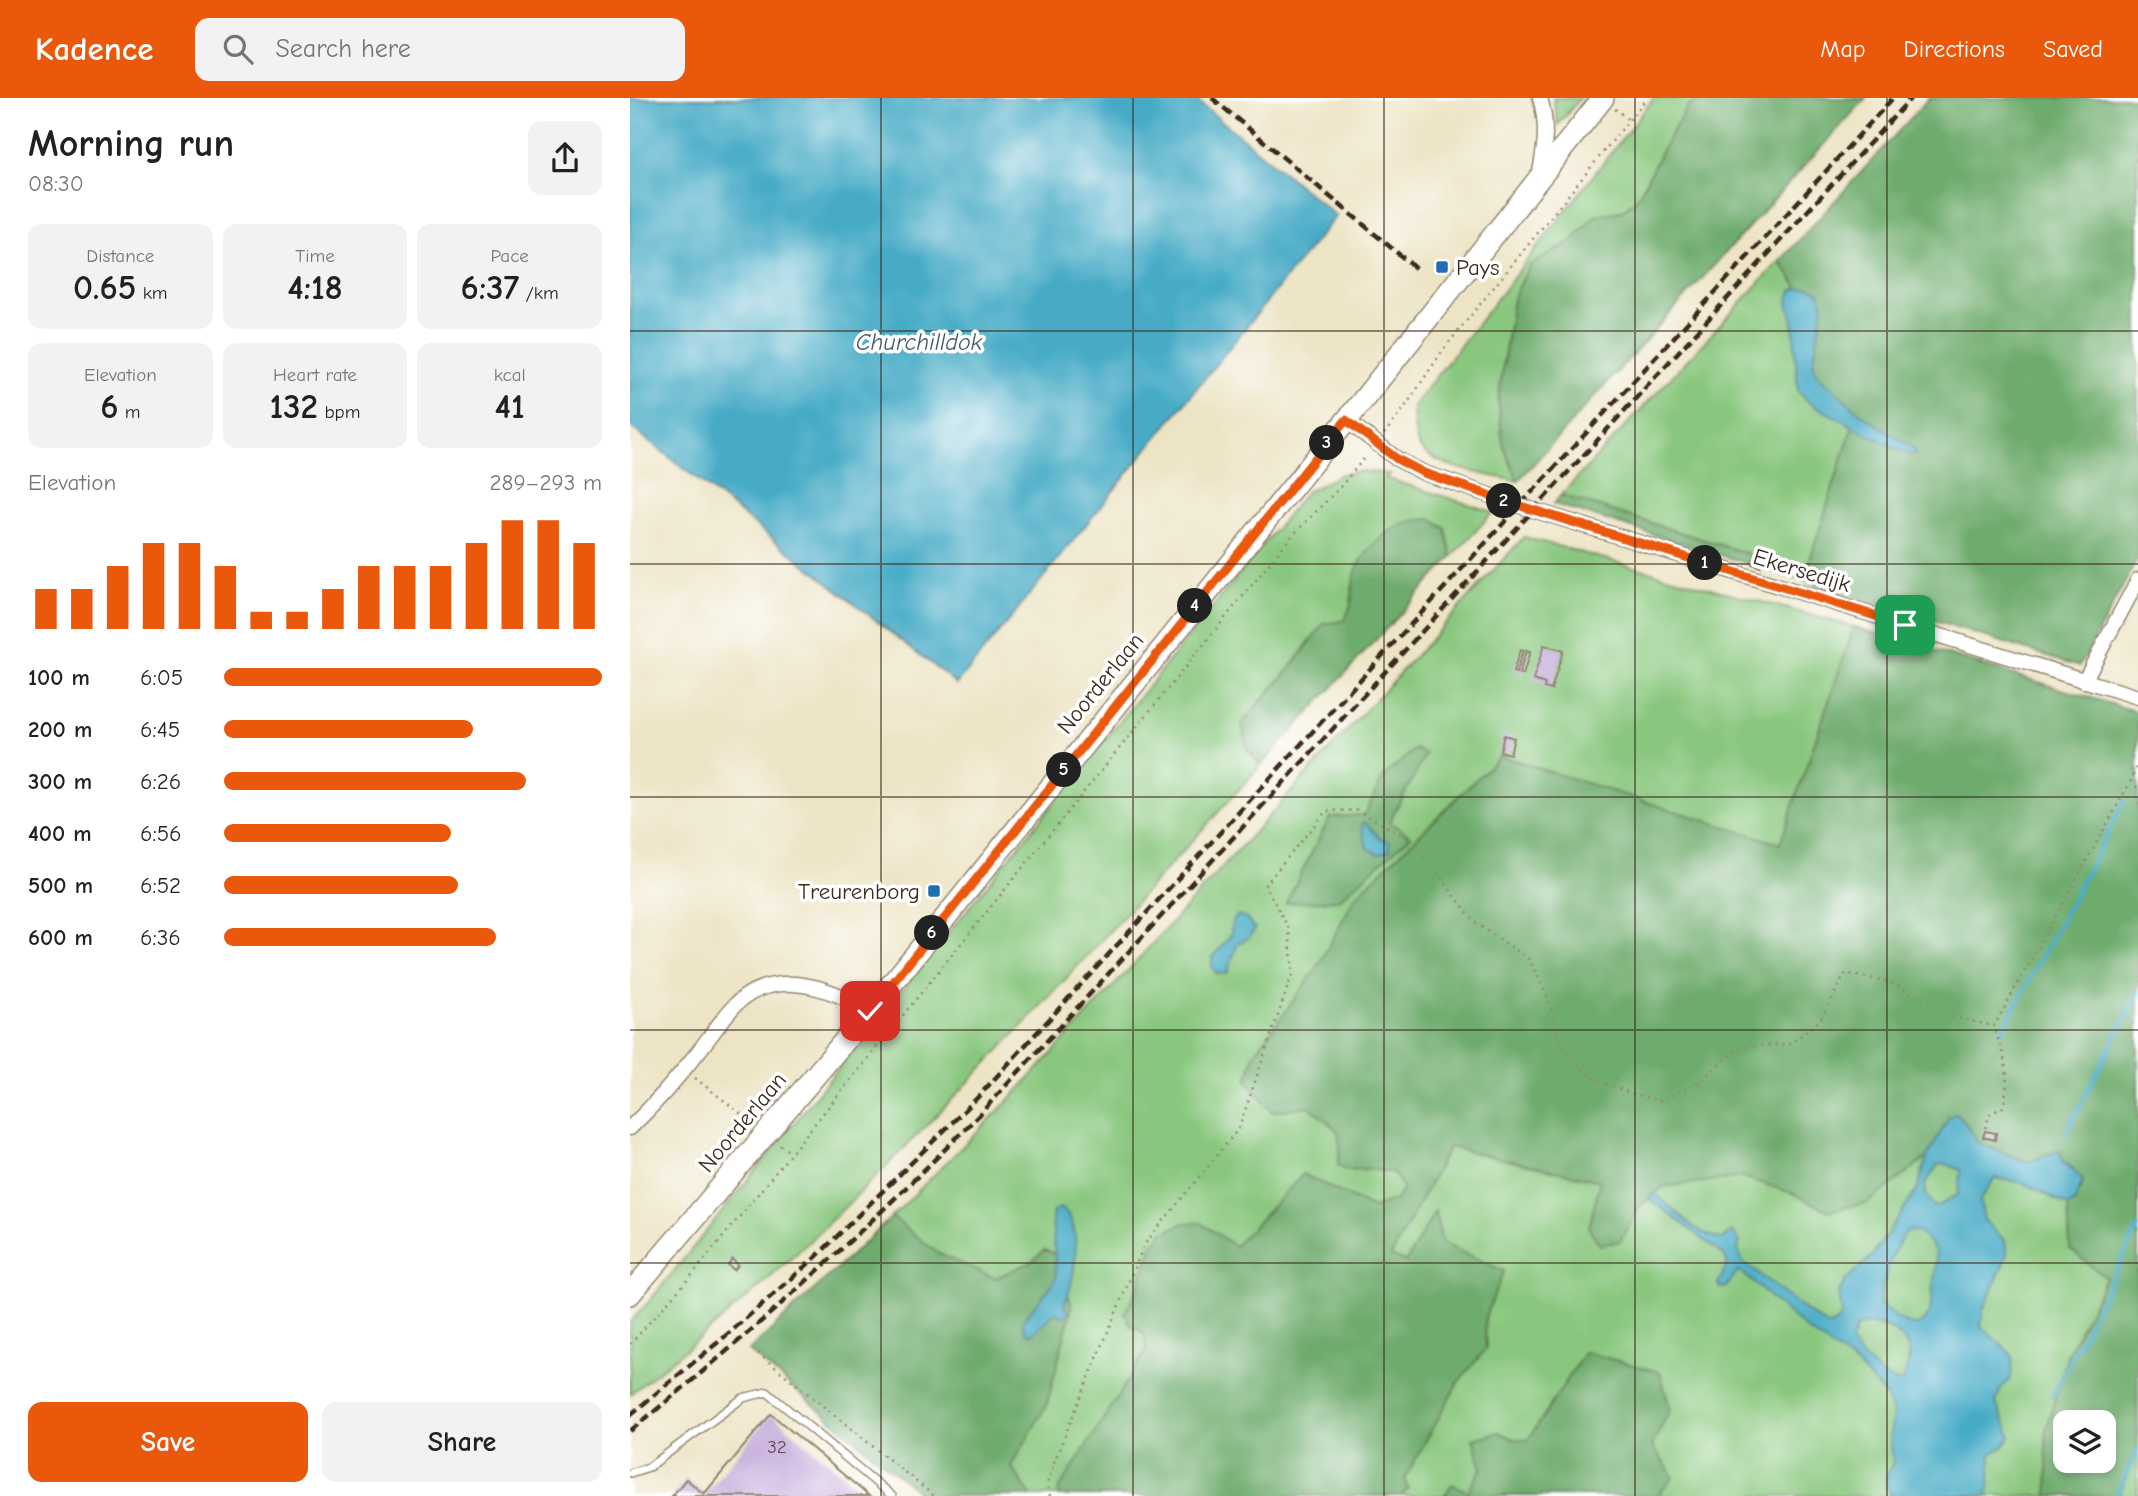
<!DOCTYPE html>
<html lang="en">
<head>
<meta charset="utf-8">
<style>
  :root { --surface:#fff; --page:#f2f2f2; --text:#202124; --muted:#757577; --accent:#ea580c }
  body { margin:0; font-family:"Comic Neue",sans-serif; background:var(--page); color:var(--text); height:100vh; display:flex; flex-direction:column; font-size:26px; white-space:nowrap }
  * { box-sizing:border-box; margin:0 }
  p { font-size:23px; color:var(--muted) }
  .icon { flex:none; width:38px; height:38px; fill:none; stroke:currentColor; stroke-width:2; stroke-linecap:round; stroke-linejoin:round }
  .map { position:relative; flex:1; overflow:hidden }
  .side { display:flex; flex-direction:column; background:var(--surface); width:630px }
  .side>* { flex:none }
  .buttons { position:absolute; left:1423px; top:1312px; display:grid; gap:14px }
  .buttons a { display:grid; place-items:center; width:63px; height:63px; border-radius:14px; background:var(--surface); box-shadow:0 4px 10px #0003; font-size:35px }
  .pin { position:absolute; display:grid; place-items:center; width:60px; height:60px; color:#fff; margin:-30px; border-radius:14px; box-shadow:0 4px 10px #0006 }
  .km { position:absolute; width:35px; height:35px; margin:-18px; border-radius:50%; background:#222; color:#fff; font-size:19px; line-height:35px; text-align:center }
  .round { display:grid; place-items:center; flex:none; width:74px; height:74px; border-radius:14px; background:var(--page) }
  .summary { display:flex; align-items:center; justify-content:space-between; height:119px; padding:0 28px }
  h1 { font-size:38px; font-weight:700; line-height:52px }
  .metrics { display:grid; grid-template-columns:repeat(3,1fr); gap:10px; height:119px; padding:7px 28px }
  .metrics div { display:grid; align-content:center; border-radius:14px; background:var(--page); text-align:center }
  .metrics b { font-size:35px; font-weight:700 }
  .metrics small { font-size:19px; font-weight:400 }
  .metrics p { font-size:19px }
  .chart { height:196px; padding:14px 28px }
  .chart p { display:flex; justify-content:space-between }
  .chart svg { width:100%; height:126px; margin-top:7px; stroke:var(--accent); stroke-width:6 }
  .primary-button { display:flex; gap:14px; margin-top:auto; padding:14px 28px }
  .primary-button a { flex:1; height:80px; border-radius:14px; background:var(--accent); color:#fff; font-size:28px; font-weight:700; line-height:80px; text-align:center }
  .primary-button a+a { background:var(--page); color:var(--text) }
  ul { padding:0 28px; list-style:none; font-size:23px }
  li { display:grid; grid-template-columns:112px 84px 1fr; align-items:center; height:52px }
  li i { height:18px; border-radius:9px; background:var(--accent) }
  header { display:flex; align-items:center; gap:42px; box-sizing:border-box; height:98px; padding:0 35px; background:var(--accent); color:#fff }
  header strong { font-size:33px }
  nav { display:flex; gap:38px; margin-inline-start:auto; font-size:24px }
  .search { width:490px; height:63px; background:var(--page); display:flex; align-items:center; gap:18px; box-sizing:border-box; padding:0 24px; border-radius:14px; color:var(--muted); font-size:26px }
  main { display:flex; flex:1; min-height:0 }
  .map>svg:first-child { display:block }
  .green { fill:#89c77e; stroke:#62784e; stroke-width:2; fill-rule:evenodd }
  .forest { fill:#6eac6d; stroke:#546b46; stroke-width:2; fill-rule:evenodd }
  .water { fill:#47abc6; stroke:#416a72; stroke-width:2; fill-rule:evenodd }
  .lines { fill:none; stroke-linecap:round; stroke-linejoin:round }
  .stream { stroke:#47abc6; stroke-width:4.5 }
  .building { fill:#c3a9d9 }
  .lane-casing { stroke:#948772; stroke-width:10 }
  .street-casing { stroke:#948772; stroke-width:17 }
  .primary-casing { stroke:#948772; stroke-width:24 }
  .path { stroke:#948772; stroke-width:2.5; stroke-dasharray:2 5; stroke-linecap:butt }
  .lane { stroke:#fff; stroke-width:7 }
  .street { stroke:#fff; stroke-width:14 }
  .primary { stroke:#fff; stroke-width:21 }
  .rail { stroke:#3b2a1e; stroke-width:4.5; stroke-dasharray:10 5; stroke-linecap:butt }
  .route-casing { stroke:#fff; stroke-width:14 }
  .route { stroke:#ea580c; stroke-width:9 }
  .grid { fill:none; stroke:#3b2a1e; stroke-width:2; stroke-opacity:0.55 }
  .poi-dot { fill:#1f6fb2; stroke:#fff; stroke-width:2.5 }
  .labels { text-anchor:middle; stroke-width:7; stroke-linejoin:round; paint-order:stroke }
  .number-label { font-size:19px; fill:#5d4a4d }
  .poi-label { font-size:23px; fill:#3b2a1e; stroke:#fff; text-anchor:start }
  .street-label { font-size:23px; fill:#3b2a1e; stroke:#fff }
  .water-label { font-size:24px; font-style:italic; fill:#405e61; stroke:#fff }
</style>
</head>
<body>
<header>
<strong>Kadence</strong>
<div class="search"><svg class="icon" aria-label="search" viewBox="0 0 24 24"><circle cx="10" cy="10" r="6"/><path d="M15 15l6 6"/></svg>Search here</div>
<nav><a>Map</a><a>Directions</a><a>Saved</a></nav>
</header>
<main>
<section class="side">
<div class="summary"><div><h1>Morning run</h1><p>08:30</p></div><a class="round"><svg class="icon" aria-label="share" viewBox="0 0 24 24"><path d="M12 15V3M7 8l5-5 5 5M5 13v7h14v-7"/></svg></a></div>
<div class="metrics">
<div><p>Distance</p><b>0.65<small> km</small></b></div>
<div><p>Time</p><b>4:18</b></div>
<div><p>Pace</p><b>6:37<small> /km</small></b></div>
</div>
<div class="metrics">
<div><p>Elevation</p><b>6<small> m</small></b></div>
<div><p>Heart rate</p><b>132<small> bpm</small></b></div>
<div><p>kcal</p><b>41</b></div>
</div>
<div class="chart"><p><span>Elevation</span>289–293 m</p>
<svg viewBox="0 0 160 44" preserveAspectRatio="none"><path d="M5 44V30M15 44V30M25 44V22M35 44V14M45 44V14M55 44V22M65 44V38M75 44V38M85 44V30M95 44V22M105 44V22M115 44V22M125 44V14M135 44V6M145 44V6M155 44V14"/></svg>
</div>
<ul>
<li><b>100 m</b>6:05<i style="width:100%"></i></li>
<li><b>200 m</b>6:45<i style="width:66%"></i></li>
<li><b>300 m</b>6:26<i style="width:80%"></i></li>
<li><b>400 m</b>6:56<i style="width:60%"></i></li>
<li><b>500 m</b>6:52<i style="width:62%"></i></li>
<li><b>600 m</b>6:36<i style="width:72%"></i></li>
</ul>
<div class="primary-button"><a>Save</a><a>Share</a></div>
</section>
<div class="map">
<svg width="1508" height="1398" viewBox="0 0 1508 1398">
  <rect width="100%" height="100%" fill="#fff"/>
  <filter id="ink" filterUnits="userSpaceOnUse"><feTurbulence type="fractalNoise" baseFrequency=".0143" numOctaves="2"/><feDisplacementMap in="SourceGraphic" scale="14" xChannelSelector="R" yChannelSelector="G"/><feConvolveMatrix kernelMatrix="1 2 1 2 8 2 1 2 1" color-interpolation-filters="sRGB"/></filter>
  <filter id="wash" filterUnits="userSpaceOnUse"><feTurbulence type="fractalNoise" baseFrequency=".00686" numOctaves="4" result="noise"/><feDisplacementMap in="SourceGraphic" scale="28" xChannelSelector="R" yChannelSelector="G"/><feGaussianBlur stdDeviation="1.57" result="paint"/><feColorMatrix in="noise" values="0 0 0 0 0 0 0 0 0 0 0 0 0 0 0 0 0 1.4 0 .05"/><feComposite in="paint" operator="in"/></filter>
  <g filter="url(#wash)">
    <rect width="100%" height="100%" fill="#ede4c5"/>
    <g class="green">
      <polygon points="923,0 950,0 928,27"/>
      <path d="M1024 0H1075L1058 8 1033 50 1008 99 992 113 966 117 942 143 899 168 883 201 873 265V347L888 383C864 378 798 369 788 346 783 335 784 319 783 308Z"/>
      <polygon points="1150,163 1178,204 1225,321 1176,474 931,397"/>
      <path d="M731 373 760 376 755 380 863 414 822 459 816 431 801 421 775 425 756 436 734 458 725 477 721 512 713 523 680 542 660 571 626 608 617 651 631 667C481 832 332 999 170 1152 116 1203 58 1250 0 1296V1224L18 1205 676 394 711 376Z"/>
      <path d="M894 439 1224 529 1508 614V1398H293L119 1253 262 1119 387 994ZM1435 1325H1474V1363H1435Z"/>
    </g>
    <g class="forest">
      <polygon points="1075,0 1236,0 888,383 873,347 868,303 883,201 899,168 942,143 966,117 992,113 1008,99 1033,50 1058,8"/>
      <polygon points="1299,0 1508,0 1508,460 1450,568 924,406 931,397 1176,474 1225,321 1174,274 1178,204 1150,163"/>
      <path d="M801 421 816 431 822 459 631 667 617 651 612 625 660 571 694 526 713 523C725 508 720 493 725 476 732 455 754 434 774 426 782 422 792 422 801 421Z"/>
      <path d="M1224 529 1508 614V1350L1489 1398H1418L1416 1332 1438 1255 1476 1180 1440 1151 1438 1108 1444 1105 1453 1086C1447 1071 1432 1061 1418 1055L1403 1063 1397 1064 1347 1045 1319 1019 1297 1059 1238 1105 1198 1113 1162 1095 1113 1079 1033 1089 1010 1108 990 1143 970 1147 959 1130 970 1083 819 1049 761 1158 776 1164 805 1113 812 1145 874 1173 855 1220 856 1251 829 1283 775 1380 778 1390 771 1398H431L428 1393 516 1253C517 1238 515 1233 500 1227L495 1215 508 1190 522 1148 533 1134 554 1125H571L605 1148 673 1076 743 1110 767 1101 773 1089 762 1074 733 1071 716 1072 708 1066 710 1051 708 1033 679 1008 642 1014 617 982 624 957 687 870 725 799 870 658 1150 746ZM1435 1325H1474V1363H1435Z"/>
      <polygon points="785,651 796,656 759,724 781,738 708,802 656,805 700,719 734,717 755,677"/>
      <path d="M262 1119 309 1156 365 1180 401 1164 414 1152 426 1156C424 1186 437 1183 442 1209L417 1306 381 1368 401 1398H293L119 1253Z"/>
      <polygon points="955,1254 1030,1274 1040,1312 1022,1348 1044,1379 1027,1398 814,1398 822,1386 838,1394 852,1370 843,1341 869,1334 883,1341 898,1342"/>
    </g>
    <g class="water">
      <polygon points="0,0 564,0 706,118 327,586 0,328"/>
      <polygon points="1178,189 1189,193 1193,210 1183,266 1187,277 1233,317 1283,350 1286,353 1284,357 1274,355 1181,306 1168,293 1163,222 1158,205 1159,197 1164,191"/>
      <polygon points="735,724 750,740 760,743 760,752 749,756 737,750 732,727"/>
      <polygon points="608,817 616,820 625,831 617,841 608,845 597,875 587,876 582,869 582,860 601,837 602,824"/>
      <path d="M1326 1015 1333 1022 1348 1045 1397 1064 1428 1053 1431 1056 1433 1064 1453 1081 1444 1105 1438 1108 1394 1085 1365 1080 1350 1102 1354 1122 1375 1143 1377 1158 1353 1212 1351 1228 1383 1258 1381 1280 1371 1290 1366 1305 1381 1338 1373 1349 1361 1356 1360 1385 1357 1397 1262 1398 1256 1388 1257 1377 1263 1364 1260 1338 1263 1314 1254 1296 1226 1266 1177 1232 1115 1177 1108 1173 1096 1189 1090 1190 1088 1186 1098 1165 1094 1157 1021 1102 1020 1098 1023 1096 1029 1099C1046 1113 1068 1138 1092 1141L1102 1134 1110 1144 1108 1151 1112 1163 1184 1219 1199 1228 1207 1224 1212 1216 1209 1194 1216 1182 1242 1158 1287 1092 1297 1059 1319 1019ZM1315 1066 1331 1072 1328 1097C1319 1100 1314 1107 1305 1109L1296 1096 1295 1086 1308 1067ZM1287 1133C1294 1139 1302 1145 1305 1154 1308 1164 1305 1176 1303 1187 1302 1196 1302 1207 1299 1215 1288 1242 1261 1216 1250 1205 1254 1180 1261 1154 1276 1134ZM1236 1226C1256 1226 1280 1237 1279 1260 1278 1267 1275 1276 1273 1282L1267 1284C1248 1276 1233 1262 1221 1245L1226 1229Z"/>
      <path d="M430 1110C455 1120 445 1187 434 1206L439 1214 434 1218 424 1215 402 1236 397 1235 393 1227V1222L422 1187 426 1179 422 1120 423 1114Z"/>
    </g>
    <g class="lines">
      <g class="stream">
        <polyline points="1372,933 1494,704"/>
        <polyline points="1435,1037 1508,895"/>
        <polyline points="1422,1298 1508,1129"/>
        <polyline points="1486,1398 1508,1351"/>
      </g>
    </g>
    <g id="blocks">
      <g class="building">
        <polygon points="1124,460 1132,462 1130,469 1122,466"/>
        <polygon points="914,547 933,553 921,592 914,590 915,586 903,582"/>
        <polygon points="890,552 893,553 886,575 883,574"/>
        <polygon points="896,553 900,554 893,577 889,576"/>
        <polygon points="874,637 884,640 880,656 870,653"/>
        <polygon points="1355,1033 1366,1035 1365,1042 1353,1039"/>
        <polygon points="102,1161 108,1167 104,1172 98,1167"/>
        <polygon points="141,1316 239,1398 42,1398 56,1381 74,1396"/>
      </g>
    </g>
  </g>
  <g filter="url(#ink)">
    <use href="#blocks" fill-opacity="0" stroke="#948772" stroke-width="2"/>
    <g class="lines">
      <defs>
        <polyline id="lane" points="0,1375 19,1369 113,1300 137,1294 262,1398"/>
        <g id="street">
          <path d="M910 0C918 26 915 48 910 74"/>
          <polyline points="716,322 767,361 794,375 897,410 1508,599"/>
          <polyline points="1454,583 1508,482"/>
          <path d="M0 1030C25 1006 47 981 68 954 80 939 92 921 105 907 144 869 199 889 240 913"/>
        </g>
        <polyline id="primary" points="0,1196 240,913 729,307 973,0"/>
      </defs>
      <use href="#lane" class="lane-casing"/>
      <use href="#street" class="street-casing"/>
      <use href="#primary" class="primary-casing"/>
      <g class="path">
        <polyline points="985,11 999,22"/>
        <polyline points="754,336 775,309 813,252 1017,0"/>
        <polyline points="1501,683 1508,690"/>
        <polyline points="65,980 123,1025"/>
        <path d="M1355 1030 1360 1016 1373 1009C1381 978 1375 959 1364 929"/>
        <polyline points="150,1047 161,1055"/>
        <polyline points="0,1246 63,1176 660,440 710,389 737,357"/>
        <polyline points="128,1255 304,1398"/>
        <polyline points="420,1398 417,1386 426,1359 514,1147 609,1030 663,874 659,831 635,787 696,713 727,712 780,741 847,826 899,861 918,899 931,948 963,980 997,994 1030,1003 1067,985 1110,949 1160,946 1190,922 1216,875 1265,886 1321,919 1364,928 1501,683 1508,665"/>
      </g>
      <use href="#lane" class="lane"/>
      <use href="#street" class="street"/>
      <use href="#primary" class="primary"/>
      <g class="rail">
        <polyline points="582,0 789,173"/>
        <polyline points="0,1317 92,1241 185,1160 347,1000 1263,0"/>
        <path d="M0 1333C123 1235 238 1130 349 1017L1281 0"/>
      </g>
    </g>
  </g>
  <g class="lines" filter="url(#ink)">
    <defs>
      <polyline id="route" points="240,913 716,322 767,361 794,375 897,410 1275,527"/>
    </defs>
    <use href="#route" class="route-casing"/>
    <use href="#route" class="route"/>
  </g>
  <path class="grid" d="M251 0V1398M503 0V1398M754 0V1398M1005 0V1398M1257 0V1398M0 233H1508M0 466H1508M0 699H1508M0 932H1508M0 1165H1508"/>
  <g class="poi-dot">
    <rect x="805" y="162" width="14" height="14" rx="3.5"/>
    <rect x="297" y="786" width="14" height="14" rx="3.5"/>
  </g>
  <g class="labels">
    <g class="number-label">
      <text x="147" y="1355">32</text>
    </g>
    <g class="poi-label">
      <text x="826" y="177">Pays</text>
      <text x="290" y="801" text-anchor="end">Treurenborg</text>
    </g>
    <g class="street-label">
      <text transform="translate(1172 472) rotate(17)" y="8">Ekersedijk</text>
      <text transform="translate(470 585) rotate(-51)" y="8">Noorderlaan</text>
      <text transform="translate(112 1024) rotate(-50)" y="8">Noorderlaan</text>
    </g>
    <g class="water-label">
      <text x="289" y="252">Churchilldok</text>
    </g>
  </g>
</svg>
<div class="buttons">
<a><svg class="icon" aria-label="layers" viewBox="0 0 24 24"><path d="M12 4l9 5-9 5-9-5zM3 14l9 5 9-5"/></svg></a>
</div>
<div class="pin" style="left:1275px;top:527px;background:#1e9e55"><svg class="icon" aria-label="arrive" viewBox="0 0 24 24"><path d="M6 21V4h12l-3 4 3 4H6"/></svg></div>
<div class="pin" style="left:240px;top:913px;background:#d93025"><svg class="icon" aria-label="check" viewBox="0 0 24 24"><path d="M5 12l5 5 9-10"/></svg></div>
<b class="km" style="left:1075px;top:465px">1</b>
<b class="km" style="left:874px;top:403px">2</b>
<b class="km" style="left:697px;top:345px">3</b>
<b class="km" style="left:565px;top:508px">4</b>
<b class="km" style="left:434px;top:672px">5</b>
<b class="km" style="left:302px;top:835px">6</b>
</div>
</main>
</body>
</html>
